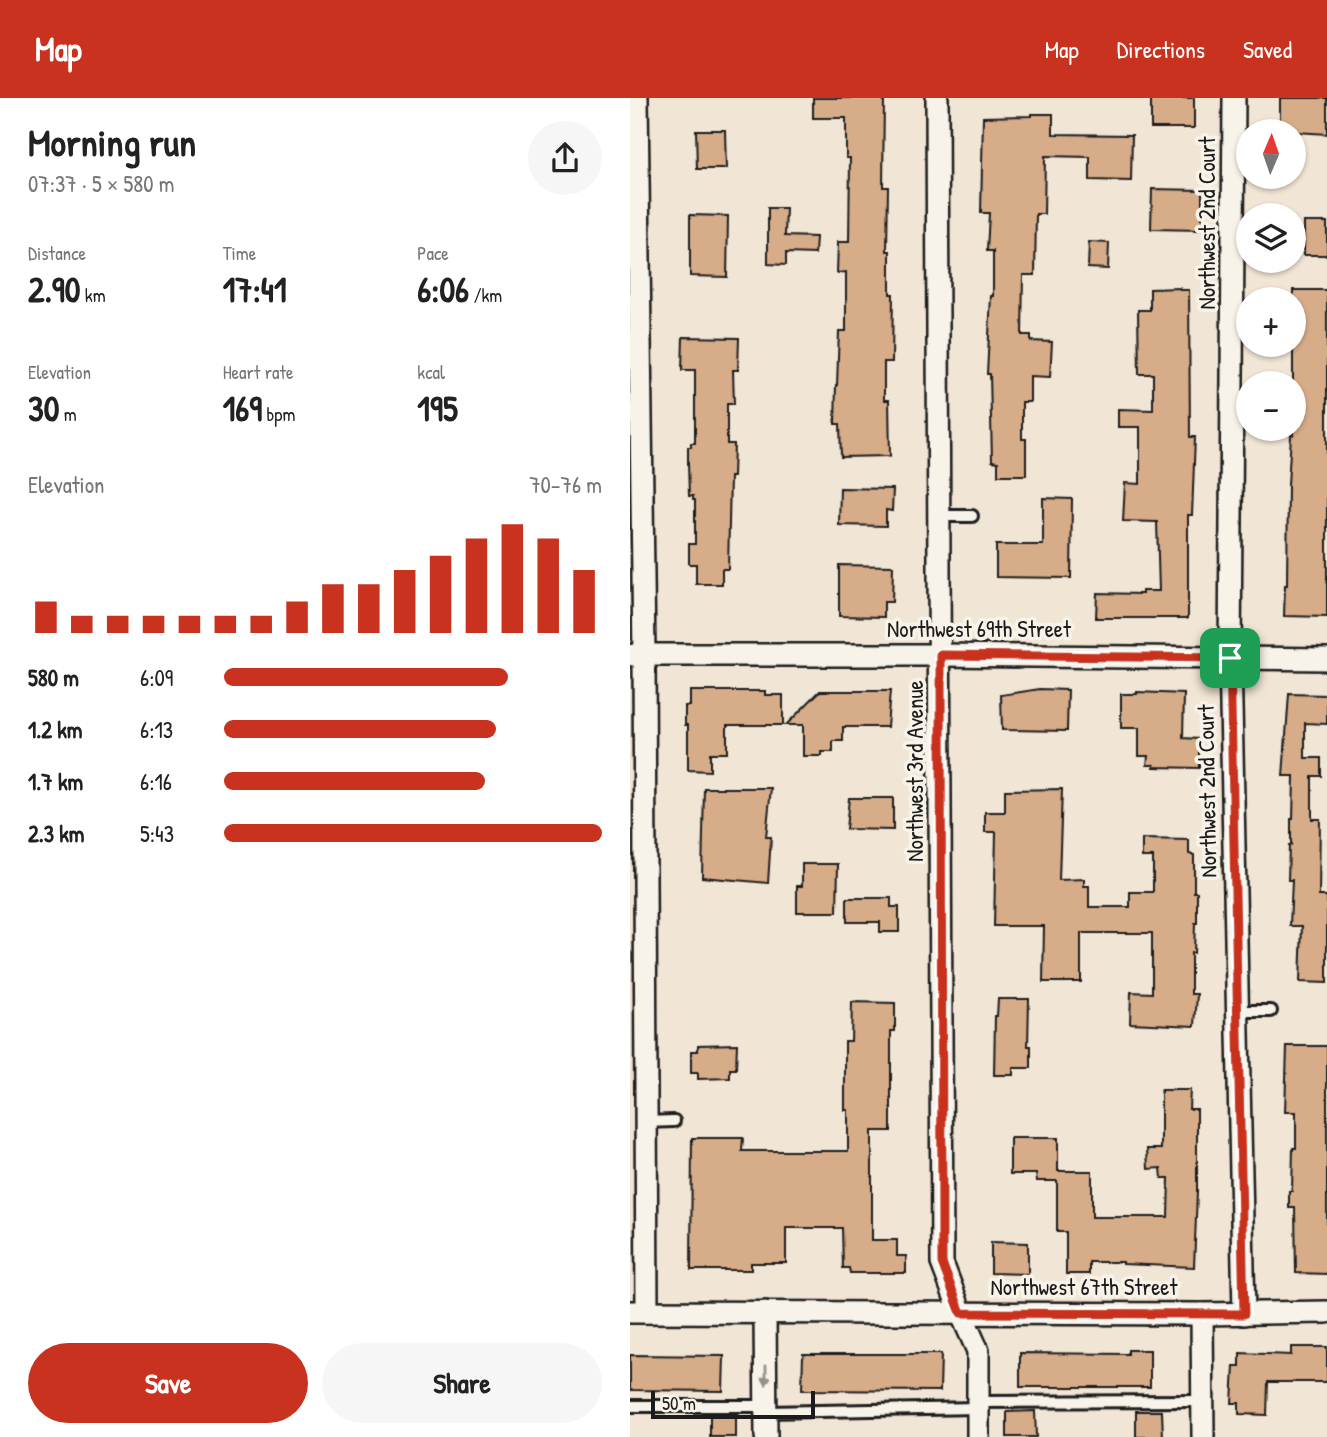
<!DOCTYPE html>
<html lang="en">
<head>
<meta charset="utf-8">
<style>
  :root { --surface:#fff; --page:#f6f6f6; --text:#222; --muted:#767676; --accent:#c8321e }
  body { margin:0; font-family:"Patrick Hand",sans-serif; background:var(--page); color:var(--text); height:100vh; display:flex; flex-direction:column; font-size:26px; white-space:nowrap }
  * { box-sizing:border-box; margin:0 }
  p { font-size:23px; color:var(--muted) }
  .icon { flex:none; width:38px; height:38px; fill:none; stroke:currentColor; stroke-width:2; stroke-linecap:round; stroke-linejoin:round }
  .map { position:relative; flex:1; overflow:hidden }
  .panel { display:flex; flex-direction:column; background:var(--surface); width:630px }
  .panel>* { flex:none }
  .needle { width:46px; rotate:2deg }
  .fabs { position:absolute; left:606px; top:21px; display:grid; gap:14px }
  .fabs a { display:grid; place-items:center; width:70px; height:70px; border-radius:50%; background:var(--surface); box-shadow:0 2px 5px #0004; font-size:35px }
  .scale { position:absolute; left:21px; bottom:18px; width:164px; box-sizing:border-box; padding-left:7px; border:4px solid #1c1c1c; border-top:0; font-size:19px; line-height:24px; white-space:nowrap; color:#1c1c1c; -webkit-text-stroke:5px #f7f3e8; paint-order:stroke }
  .pin { position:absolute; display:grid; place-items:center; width:60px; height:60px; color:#fff; margin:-30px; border-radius:14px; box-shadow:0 4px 10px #0006 }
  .round { display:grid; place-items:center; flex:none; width:74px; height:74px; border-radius:37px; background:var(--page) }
  .overview { display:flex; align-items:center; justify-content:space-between; height:119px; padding:0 28px }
  h1 { font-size:38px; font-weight:800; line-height:52px }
  .stats { display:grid; grid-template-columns:repeat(3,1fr); gap:10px; height:119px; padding:7px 28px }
  .stats div { display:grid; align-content:center }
  .stats b { font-size:35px; font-weight:800 }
  .stats small { font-size:19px; font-weight:400 }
  .stats p { font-size:19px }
  .chart { height:196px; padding:14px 28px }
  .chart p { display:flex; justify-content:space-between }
  .chart svg { width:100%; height:126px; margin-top:7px; stroke:var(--accent); stroke-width:6 }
  .button { display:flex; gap:14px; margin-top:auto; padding:14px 28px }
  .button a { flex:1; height:80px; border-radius:42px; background:var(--accent); color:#fff; font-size:28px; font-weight:800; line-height:80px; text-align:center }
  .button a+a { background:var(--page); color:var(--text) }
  ul { padding:0 28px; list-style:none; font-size:23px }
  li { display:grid; grid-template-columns:112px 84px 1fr; align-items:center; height:52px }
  li i { height:18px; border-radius:9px; background:var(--accent) }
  header { display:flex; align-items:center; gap:42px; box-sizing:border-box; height:98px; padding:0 35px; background:var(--accent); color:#fff }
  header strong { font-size:33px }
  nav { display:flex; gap:38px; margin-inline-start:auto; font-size:24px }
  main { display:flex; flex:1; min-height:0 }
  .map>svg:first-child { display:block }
  .building { fill:#d7ac89; stroke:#1c1c1c; stroke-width:2 }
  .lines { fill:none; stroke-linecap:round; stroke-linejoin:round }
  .service-casing { stroke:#1c1c1c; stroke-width:16 }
  .minor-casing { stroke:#1c1c1c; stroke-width:26 }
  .service { stroke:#f7f3e8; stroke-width:10 }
  .minor { stroke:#f7f3e8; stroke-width:21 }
  .oneway { fill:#94928c }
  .route-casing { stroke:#fff; stroke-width:14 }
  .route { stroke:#c8321e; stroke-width:9 }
  .labels { text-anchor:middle; stroke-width:7; stroke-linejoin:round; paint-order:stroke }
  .street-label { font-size:23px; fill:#1c1c1c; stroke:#f7f3e8 }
</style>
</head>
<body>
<header>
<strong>Map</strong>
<nav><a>Map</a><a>Directions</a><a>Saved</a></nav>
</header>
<main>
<section class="panel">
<div class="overview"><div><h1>Morning run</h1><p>07:37 · 5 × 580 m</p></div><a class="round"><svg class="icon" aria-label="share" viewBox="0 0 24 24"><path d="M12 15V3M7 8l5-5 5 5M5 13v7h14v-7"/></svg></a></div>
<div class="stats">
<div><p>Distance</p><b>2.90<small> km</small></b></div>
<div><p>Time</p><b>17:41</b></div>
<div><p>Pace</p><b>6:06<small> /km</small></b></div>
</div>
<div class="stats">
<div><p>Elevation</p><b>30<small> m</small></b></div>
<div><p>Heart rate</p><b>169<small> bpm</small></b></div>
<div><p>kcal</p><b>195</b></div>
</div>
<div class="chart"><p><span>Elevation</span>70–76 m</p>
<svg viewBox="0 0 160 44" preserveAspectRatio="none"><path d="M5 44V33M15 44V38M25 44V38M35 44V38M45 44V38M55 44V38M65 44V38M75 44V33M85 44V27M95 44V27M105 44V22M115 44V17M125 44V11M135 44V6M145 44V11M155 44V22"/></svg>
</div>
<ul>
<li><b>580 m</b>6:09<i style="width:75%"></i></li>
<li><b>1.2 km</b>6:13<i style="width:72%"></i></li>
<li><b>1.7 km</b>6:16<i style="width:69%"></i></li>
<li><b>2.3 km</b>5:43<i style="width:100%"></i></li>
</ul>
<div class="button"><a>Save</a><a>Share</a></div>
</section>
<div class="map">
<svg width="697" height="1339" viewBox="0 0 697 1339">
  <rect width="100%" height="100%" fill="#f1e5d5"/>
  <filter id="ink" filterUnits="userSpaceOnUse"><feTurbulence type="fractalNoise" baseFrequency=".0143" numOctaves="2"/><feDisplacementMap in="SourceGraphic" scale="14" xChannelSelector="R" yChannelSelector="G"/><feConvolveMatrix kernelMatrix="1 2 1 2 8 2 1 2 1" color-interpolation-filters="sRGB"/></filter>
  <g filter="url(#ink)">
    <g class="building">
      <polygon points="183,0 254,0 253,89 258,89 257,153 260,153 260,196 263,196 262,264 254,264 254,302 259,302 260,358 211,359 210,326 205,326 206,287 207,287 209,233 216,233 216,174 207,175 208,144 219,144 220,60 216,60 216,20 183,20"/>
      <rect x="521" y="0" width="43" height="30"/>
      <polygon points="650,0 697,0 697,36 650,33"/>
      <polygon points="402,16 423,16 423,36 502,37 501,83 460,82 460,59 415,58 414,116 406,116 405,177 393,177 392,237 401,237 401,243 422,244 420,279 400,278 400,304 392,304 392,341 396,341 396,377 368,377 368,364 362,363 360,276 357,276 361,198 363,198 363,153 357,153 359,115 351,115 353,19 402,18"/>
      <polygon points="66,32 95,32 96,71 67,71"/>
      <polygon points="522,91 572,92 572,132 521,131"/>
      <polygon points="138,110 156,110 155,138 186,139 185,156 156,155 156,167 138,166"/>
      <polygon points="60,117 98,118 97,179 60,178"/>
      <rect x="674" y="124" width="23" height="33"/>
      <polygon points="459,144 479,145 478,171 458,170"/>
      <polygon points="550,190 550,192 559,192 560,339 565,339 562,417 558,417 558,520 466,520 467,495 512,496 512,493 529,493 527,424 493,423 495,385 510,386 510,329 488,329 488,311 523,312 523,276 509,276 508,212 520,212 520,191"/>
      <polygon points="663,192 697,192 697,519 654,518 655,487 657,487 658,387 661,337 663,337"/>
      <polygon points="53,239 109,240 108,272 103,272 104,306 97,306 97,346 104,346 103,379 100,379 98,471 92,471 92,486 66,486 66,466 59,466 59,446 65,446 65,402 63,402 63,398 59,398 58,365 58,349 61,349 61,345 65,345 65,272 52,272"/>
      <polygon points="210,390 263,391 262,413 256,412 256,428 209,427"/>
      <polygon points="413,400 442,401 441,480 366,479 366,447 413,447"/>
      <polygon points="209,467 263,468 262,504 254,504 254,519 209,518"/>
      <polygon points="410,591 438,592 437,633 372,632 371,597"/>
      <polygon points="60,593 135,593 135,597 153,597 153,627 97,627 97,655 80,655 80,673 58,672 58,627 55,627 55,608 60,608"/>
      <polygon points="190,593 260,593 257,629 213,629 213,643 203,643 203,654 192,654 192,658 173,658 173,627 156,627"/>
      <polygon points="507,594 554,596 553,640 569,641 569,670 524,669 524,667 517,667 518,658 509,658 509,630 491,630 491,596 507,596"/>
      <polygon points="659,596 697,597 697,626 675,625 675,660 691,660 691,678 682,678 682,721 690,721 689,798 697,798 697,885 670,884 672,828 660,828 662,782 658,782 659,747 661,747 661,721 663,721 664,678 653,678"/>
      <polygon points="74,690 141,690 136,739 141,739 138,785 72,779"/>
      <polygon points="432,691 429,782 454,781 454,788 459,788 459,809 500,809 500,794 523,794 523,759 512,759 512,741 559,742 559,756 564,757 564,794 567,794 567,825 565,825 564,855 561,855 561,896 567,896 565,928 500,925 501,894 522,895 522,835 451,835 451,884 413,884 414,828 364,828 366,734 355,734 355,714 375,714 375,692"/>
      <polygon points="219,700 263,700 263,732 216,731"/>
      <polygon points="172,766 208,766 207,814 167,814 167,788 172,788"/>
      <polygon points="217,800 261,800 261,809 269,809 269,834 250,834 250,824 217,824"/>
      <polygon points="368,901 399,901 398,948 401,948 401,970 383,970 383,977 364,977 365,918 367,918"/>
      <polygon points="222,904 265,905 265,933 261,933 261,1033 242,1033 242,1142 267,1142 267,1158 276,1158 276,1175 220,1175 219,1170 213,1170 212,1130 156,1130 156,1165 121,1165 121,1172 61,1172 62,1040 113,1040 112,1053 218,1053 218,1012 215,1012 215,943 221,943"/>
      <polygon points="107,946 106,971 100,971 100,980 68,981 68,975 61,975 61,953 68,953 68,947"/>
      <polygon points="657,948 697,948 697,1176 666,1175 665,1110 659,1110 659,1093 662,1093 663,1050 666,1050 666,1014 655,1014"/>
      <polygon points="531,992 560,992 559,1011 567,1011 567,1094 564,1169 493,1166 493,1164 459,1164 459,1176 436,1176 436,1134 427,1134 427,1083 407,1083 406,1076 380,1076 380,1040 428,1040 428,1073 462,1073 462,1119 538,1119 539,1080 532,1080 531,1070 518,1071 517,1051 531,1051"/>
      <polygon points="361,1144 398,1145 398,1176 361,1175"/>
      <polygon points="661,1249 697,1249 697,1284 638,1284 637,1317 609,1316 609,1305 602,1305 604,1268 610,1268 610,1255 661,1257"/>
      <polygon points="498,1252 520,1252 520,1289 390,1289 390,1255 498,1256"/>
      <polygon points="173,1256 311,1256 310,1293 172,1292"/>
      <polygon points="0,1257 94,1258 93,1293 0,1292"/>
      <polygon points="405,1313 406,1339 377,1339 377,1314"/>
      <polygon points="506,1313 532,1313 533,1339 506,1339"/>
      <rect x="80" y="1317" width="26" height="22"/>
    </g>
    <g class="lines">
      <defs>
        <g id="service">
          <polyline points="310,418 342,418"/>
          <polyline points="608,913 641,913"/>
          <polyline points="16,1024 44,1023"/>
          <polyline points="348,1304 572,1303"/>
          <polyline points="0,1308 136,1308"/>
          <polyline points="136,1314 348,1310"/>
        </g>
        <g id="minor">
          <polyline points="7,0 14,557 17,1214"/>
          <polyline points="307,0 312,1165 331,1215 348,1253 348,1339"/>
          <polyline points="604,0 600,560 614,1216"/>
          <polyline points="3,557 311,557 697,561"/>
          <polyline points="0,1214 572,1216 697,1214"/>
          <polyline points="135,1214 136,1339"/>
          <polyline points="572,1216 573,1339"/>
        </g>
      </defs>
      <use href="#service" class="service-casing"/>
      <use href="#minor" class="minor-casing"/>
      <use href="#service" class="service"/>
      <use href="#minor" class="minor"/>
    </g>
    <defs><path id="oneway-solid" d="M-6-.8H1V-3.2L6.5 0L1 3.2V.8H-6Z" transform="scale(1.75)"/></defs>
    <use class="oneway" href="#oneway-solid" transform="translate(136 1277) rotate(90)"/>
  </g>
  <g class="lines" filter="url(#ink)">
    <defs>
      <polygon id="route" points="311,557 600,560 614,1216 331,1215 312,1165"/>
    </defs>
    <use href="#route" class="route-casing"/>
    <use href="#route" class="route"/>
  </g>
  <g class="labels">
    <g class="street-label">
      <text transform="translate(577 125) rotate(-90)" y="8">Northwest 2nd Court</text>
      <text x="349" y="539">Northwest 69th Street</text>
      <text transform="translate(285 673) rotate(-90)" y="8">Northwest 3rd Avenue</text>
      <text transform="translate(577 693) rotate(-91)" y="8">Northwest 2nd Court</text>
      <text x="454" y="1197">Northwest 67th Street</text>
    </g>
  </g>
</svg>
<div class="fabs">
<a><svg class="needle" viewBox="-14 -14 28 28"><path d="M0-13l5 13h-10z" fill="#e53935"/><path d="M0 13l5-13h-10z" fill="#767676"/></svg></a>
<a><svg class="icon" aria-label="layers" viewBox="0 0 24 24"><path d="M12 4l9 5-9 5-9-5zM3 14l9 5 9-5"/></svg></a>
<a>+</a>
<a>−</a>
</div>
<div class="scale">50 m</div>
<div class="pin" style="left:600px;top:560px;background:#1e9e55"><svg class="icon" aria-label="arrive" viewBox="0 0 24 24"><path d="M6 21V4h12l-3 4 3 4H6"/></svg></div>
</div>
</main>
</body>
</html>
